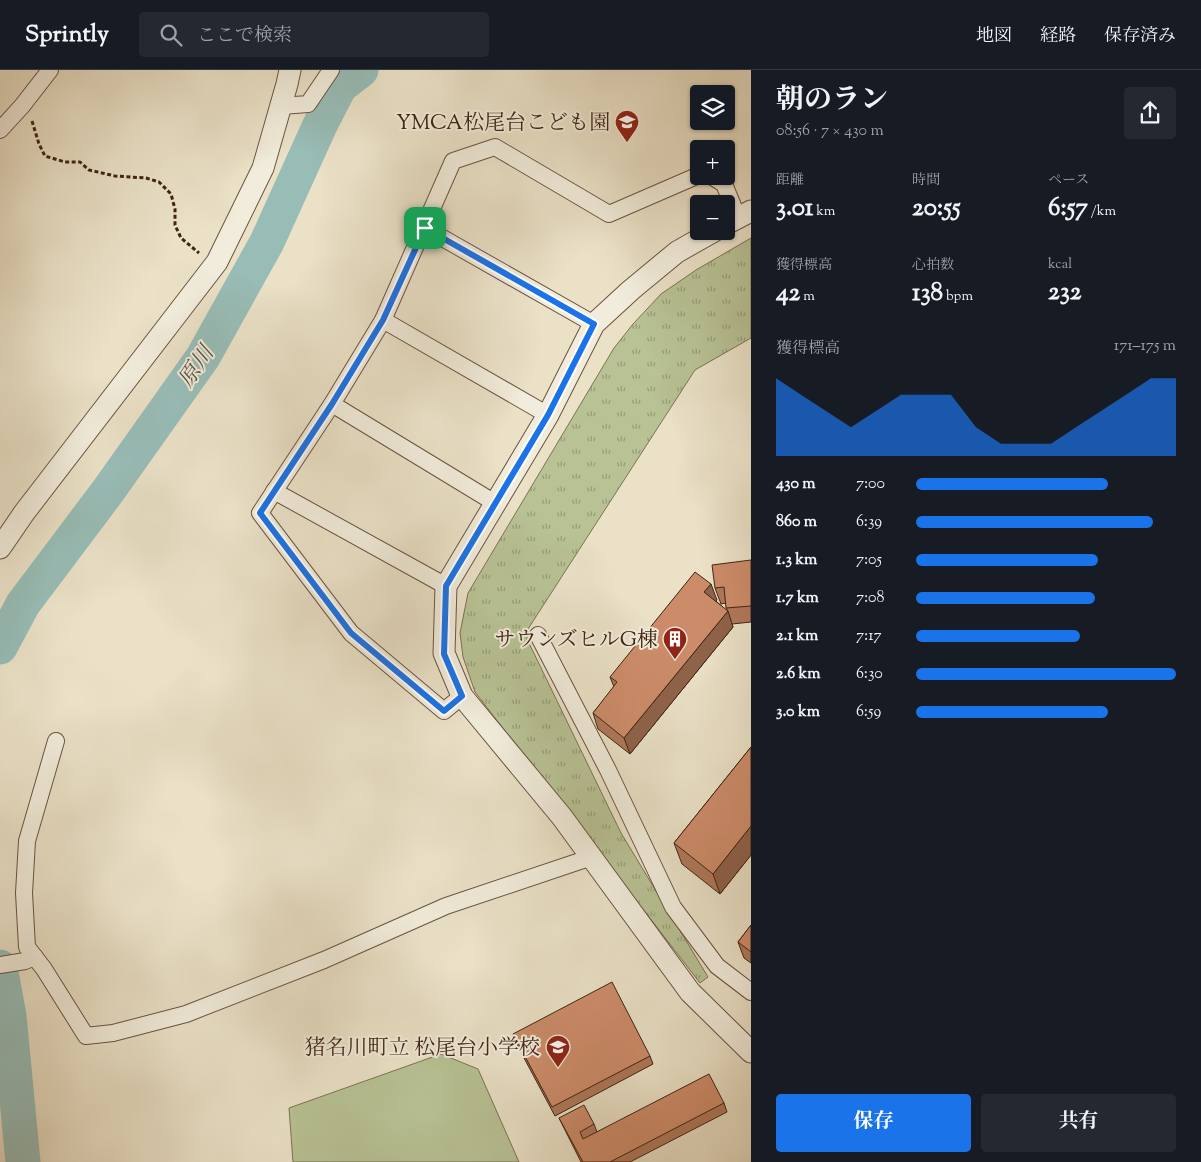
<!DOCTYPE html>
<html lang="ja">
<head>
<meta charset="utf-8">
<style>
  :root { --surface:#171b24; --page:#242831; --text:#f1f3f6; --muted:#9ea1a6; --line:#363941; --accent:#1a73e8 }
  body { margin:0; font-family:"Sorts Mill Goudy","Noto Serif JP",serif; background:var(--page); color:var(--text); height:100vh; display:flex; flex-direction:column; font-size:19px; white-space:nowrap }
  * { box-sizing:border-box; margin:0 }
  p { font-size:16px; color:var(--muted) }
  .icon { flex:none; width:28px; height:28px; fill:none; stroke:currentColor; stroke-width:2; stroke-linecap:round; stroke-linejoin:round }
  .map { position:relative; flex:1; overflow:hidden }
  .sheet { display:flex; flex-direction:column; background:var(--surface); width:450px }
  .sheet>* { flex:none }
  .buttons { position:absolute; left:690px; top:15px; display:grid; gap:10px }
  .buttons a { display:grid; place-items:center; width:45px; height:45px; border-radius:5px; background:var(--surface); box-shadow:0 1px 4px #0004; font-size:25px }
  .pin { position:absolute; display:grid; place-items:center; width:42px; height:42px; color:#fff; margin:-21px; border-radius:10px; box-shadow:0 2px 8px #0006 }
  .round { display:grid; place-items:center; flex:none; width:52px; height:52px; border-radius:5px; background:var(--page) }
  .overview { display:flex; align-items:center; justify-content:space-between; height:85px; padding:0 25px }
  h1 { font-size:28px; font-weight:700; line-height:38px }
  .figures { display:grid; grid-template-columns:repeat(3,1fr); gap:8px; height:85px; padding:5px 25px }
  .figures div { display:grid; align-content:center }
  .figures b { font-size:25px; font-weight:700 }
  .figures small { font-size:14px; font-weight:400 }
  .figures p { font-size:14px }
  .chart { height:140px; padding:10px 25px }
  .chart p { display:flex; justify-content:space-between }
  .chart svg { width:100%; height:90px; margin-top:5px; fill:var(--accent); opacity:.7 }
  .button { display:flex; gap:10px; margin-top:auto; padding:10px 25px }
  .button a { flex:1; height:58px; border-radius:5px; background:var(--accent); color:#fff; font-size:20px; font-weight:700; line-height:58px; text-align:center }
  .button a+a { background:var(--page); color:var(--text) }
  ul { padding:0 25px; list-style:none; font-size:16px }
  li { display:grid; grid-template-columns:80px 60px 1fr; align-items:center; height:38px }
  li i { height:12px; border-radius:6px; background:var(--accent) }
  header { display:flex; align-items:center; gap:30px; box-sizing:border-box; height:70px; padding:0 25px; background:var(--surface); border-bottom:1px solid var(--line) }
  header strong { font-size:24px }
  nav { display:flex; gap:28px; margin-inline-start:auto; font-size:18px }
  .search { width:350px; height:45px; background:var(--page); display:flex; align-items:center; gap:12px; box-sizing:border-box; padding:0 18px; border-radius:5px; color:var(--muted); font-size:19px }
  main { display:flex; flex:1; min-height:0 }
  .map>svg:first-child { display:block }
  .grass { fill:url(#grass-tufts); stroke:#7c7354 }
  .pitch { fill:#b8c295; stroke:#7c7354 }
  .lines { fill:none; stroke-linecap:round; stroke-linejoin:round }
  .river { stroke:#98bdb7; stroke-width:35 }
  .minor-casing { stroke:#6a5341; stroke-width:18 }
  .tertiary-casing { stroke:#6a5341; stroke-width:23 }
  .path { stroke:#402414; stroke-width:3; stroke-dasharray:4 2.5; stroke-linecap:butt }
  .minor { stroke:#f1ecdb; stroke-width:16 }
  .tertiary { stroke:#f1ecdb; stroke-width:21 }
  .wall { fill:#af785b; stroke:#402414 }
  .shaded-wall { fill:#8f624a; stroke:#402414 }
  .building { fill:#cc8c6a; stroke:#402414 }
  .route-casing { stroke:#fff; stroke-width:10 }
  .route { stroke:#1a73e8; stroke-width:6 }
  .labels { text-anchor:middle; stroke-width:4; stroke-linejoin:round; paint-order:stroke }
  .poi-label { font-size:21px; fill:#402414; stroke:#f1ecdb; text-anchor:end }
  .water-label { font-size:22px; font-style:italic; fill:#5a5245; stroke:#f1ecdb }
</style>
</head>
<body>
<header>
<strong>Sprintly</strong>
<div class="search"><svg class="icon" aria-label="search" viewBox="0 0 24 24"><circle cx="10" cy="10" r="6"/><path d="M15 15l6 6"/></svg>ここで検索</div>
<nav><a>地図</a><a>経路</a><a>保存済み</a></nav>
</header>
<main>
<div class="map">
<svg width="751" height="1092" viewBox="0 0 751 1092">
  <defs>
    <pattern id="grass-tufts" width="24" height="20" patternUnits="userSpaceOnUse" patternTransform="scale(1.25)"><rect width="24" height="20" fill="#b8c295"/><path d="M3 7l-1-3M5 7V3M7 7l1-3M15 17l-1-3M17 17v-4M19 17l1-3" fill="none" stroke="#979d78"/></pattern>
  </defs>
  <rect width="100%" height="100%" fill="#eae1c7"/>
  <filter id="stains"><feTurbulence type="fractalNoise" baseFrequency=".004" numOctaves="4"/><feColorMatrix values="0 0 0 0 .2 0 0 0 0 .09 0 0 0 0 .02 0 0 0 .5 -.17"/></filter>
  <radialGradient id="worn" r=".72"><stop offset=".6" stop-color="#630" stop-opacity="0"/><stop offset="1" stop-color="#630" stop-opacity=".3"/></radialGradient>
  <polygon class="grass" points="751,168 751,268 695,300 528,559 527,569 621,763 708,907 700,913 475,622 463,587 460,563 468,523 614,278 633,254 661,224 696,200"/>
  <polygon class="pitch" points="441,984 478,999 519,1092 293,1092 289,1038"/>
  <g class="lines">
    <g class="river">
      <polyline points="0,577 23,534 108,421 203,287 267,172 320,55 340,16 361,0"/>
      <polyline points="0,897 9,946 23,1092"/>
    </g>
    <defs>
      <g id="minor">
        <polyline points="281,36 308,34 331,0"/>
        <polyline points="0,60 22,36 50,0"/>
        <polyline points="711,106 724,114 738,148"/>
        <polyline points="425,158 594,254"/>
        <polyline points="383,250 548,345"/>
        <polyline points="332,334 495,433"/>
        <polyline points="274,421 446,516"/>
        <polyline points="538,565 608,700 673,837 717,896 751,922"/>
        <polyline points="462,626 444,641 351,563 260,443 332,334 383,250 453,91 495,77 609,144 699,105"/>
        <polyline points="56,671 27,771 24,823 27,877 44,899 86,966 113,963 186,944 324,890 446,836 592,787"/>
        <polyline points="0,895 25,891 35,887"/>
      </g>
      <g id="tertiary">
        <polyline points="726,154 751,141"/>
        <polyline points="714,161 677,182 631,220 594,254 548,345 446,516 444,583 462,626 562,747 690,922 751,982"/>
        <polyline points="0,478 24,443 217,192 263,98 287,14 290,0"/>
      </g>
    </defs>
    <use href="#minor" class="minor-casing"/>
    <use href="#tertiary" class="tertiary-casing"/>
    <polyline class="path" points="32,51 39,74 45,86 65,92 80,92 89,100 115,106 146,108 159,112 171,124 175,139 175,155 181,168 199,183"/>
    <use href="#minor" class="minor"/>
    <use href="#tertiary" class="tertiary"/>
  </g>
  <g class="wall">
    <polygon points="751,490 751,552 732,554 733,557 630,684 598,659 593,643 614,617 610,607 717,530 716,531 727,541 726,533 721,534 715,518"/>
    <polygon points="751,677 751,785 720,824 682,794 674,773"/>
    <polygon points="751,855 751,893 744,888 738,872"/>
    <polygon points="513,964 650,986 653,994 555,1046 516,973"/>
    <polygon points="724,1033 727,1042 630,1092 581,1092 559,1048 594,1054 597,1062"/>
  </g>
  <g class="shaded-wall">
    <polygon points="711,514 717,530 710,538 704,522"/>
    <polygon points="728,541 733,557 630,684 624,668"/>
    <polygon points="751,756 751,785 720,824 713,804"/>
  </g>
  <g class="building">
    <polygon points="751,490 751,536 726,538 724,517 715,518 712,495"/>
    <polygon points="695,502 711,514 704,522 728,541 624,668 593,643 617,612 610,607"/>
    <polygon points="751,677 751,756 713,804 674,773"/>
    <polygon points="751,855 751,882 738,872"/>
    <polygon points="612,912 650,986 552,1037 513,964"/>
    <polygon points="709,1004 724,1033 610,1092 583,1092 559,1048 584,1035 594,1054 580,1062 583,1069"/>
  </g>
  <g class="lines">
    <defs>
      <polygon id="route" points="425,158 594,254 548,345 446,516 444,584 462,626 444,641 351,563 260,443 332,334 383,250"/>
    </defs>
    <use href="#route" class="route-casing"/>
    <use href="#route" class="route"/>
  </g>
  <defs>
    <symbol id="school-pin" viewBox="-11 -11 22 30"><path d="M0 17L-7.5 6A9.5 9.5 0 1 1 7.5 6Z" fill="#8f2418" stroke="#f1ecdb"/><path d="M0-5L7-2L0 1L-7-2ZM-4 1L0 2.5L4 1V4Q0 6-4 4Z" fill="#fff"/></symbol>
    <symbol id="building-pin" viewBox="-11 -11 22 30"><path d="M0 17L-7.5 6A9.5 9.5 0 1 1 7.5 6Z" fill="#8f2418" stroke="#f1ecdb"/><path d="M-4-6H4V6H1V3H-1V6H-4ZM-2.5-4.3h1.7v1.8h-1.7ZM.8-4.3h1.7v1.8H.8ZM-2.5-1h1.7V.8h-1.7ZM.8-1h1.7V.8H.8Z" fill="#fff"/></symbol>
  </defs>
  <g fill-rule="evenodd">
    <use href="#school-pin" x="613" y="38" width="28" height="38"/>
    <use href="#building-pin" x="661" y="555" width="28" height="38"/>
    <use href="#school-pin" x="544" y="963" width="28" height="38"/>
  </g>
  <g class="labels">
    <g class="poi-label">
      <text x="610" y="59">YMCA松尾台こども園</text>
      <text x="658" y="576">サウンズヒルG棟</text>
      <text x="540" y="984">猪名川町立 松尾台小学校</text>
    </g>
    <g class="water-label">
      <text transform="translate(195 296) rotate(-56)" y="8">原川</text>
    </g>
  </g>
  <rect width="100%" height="100%" filter="url(#stains)"/>
  <rect width="100%" height="100%" fill="url(#worn)"/>
</svg>
<div class="buttons">
<a><svg class="icon" aria-label="layers" viewBox="0 0 24 24"><path d="M12 4l9 5-9 5-9-5zM3 14l9 5 9-5"/></svg></a>
<a>+</a>
<a>−</a>
</div>
<div class="pin" style="left:425px;top:158px;background:#1e9e55"><svg class="icon" aria-label="arrive" viewBox="0 0 24 24"><path d="M6 21V4h12l-3 4 3 4H6"/></svg></div>
</div>
<section class="sheet">
<div class="overview"><div><h1>朝のラン</h1><p>08:56 · 7 × 430 m</p></div><a class="round"><svg class="icon" aria-label="share" viewBox="0 0 24 24"><path d="M12 15V3M7 8l5-5 5 5M5 13v7h14v-7"/></svg></a></div>
<div class="figures">
<div><p>距離</p><b>3.01<small> km</small></b></div>
<div><p>時間</p><b>20:55</b></div>
<div><p>ペース</p><b>6:57<small> /km</small></b></div>
</div>
<div class="figures">
<div><p>獲得標高</p><b>42<small> m</small></b></div>
<div><p>心拍数</p><b>138<small> bpm</small></b></div>
<div><p>kcal</p><b>232</b></div>
</div>
<div class="chart"><p><span>獲得標高</span>171–175 m</p>
<svg viewBox="0 0 160 44" preserveAspectRatio="none"><path d="M0 44V6L10 14L20 22L30 30L40 22L50 14L60 14L70 14L80 30L90 38L100 38L110 38L120 30L130 22L140 14L150 6L160 6V44z"/></svg>
</div>
<ul>
<li><b>430 m</b>7:00<i style="width:74%"></i></li>
<li><b>860 m</b>6:39<i style="width:91%"></i></li>
<li><b>1.3 km</b>7:05<i style="width:70%"></i></li>
<li><b>1.7 km</b>7:08<i style="width:69%"></i></li>
<li><b>2.1 km</b>7:17<i style="width:63%"></i></li>
<li><b>2.6 km</b>6:30<i style="width:100%"></i></li>
<li><b>3.0 km</b>6:59<i style="width:74%"></i></li>
</ul>
<div class="button"><a>保存</a><a>共有</a></div>
</section>
</main>
</body>
</html>
